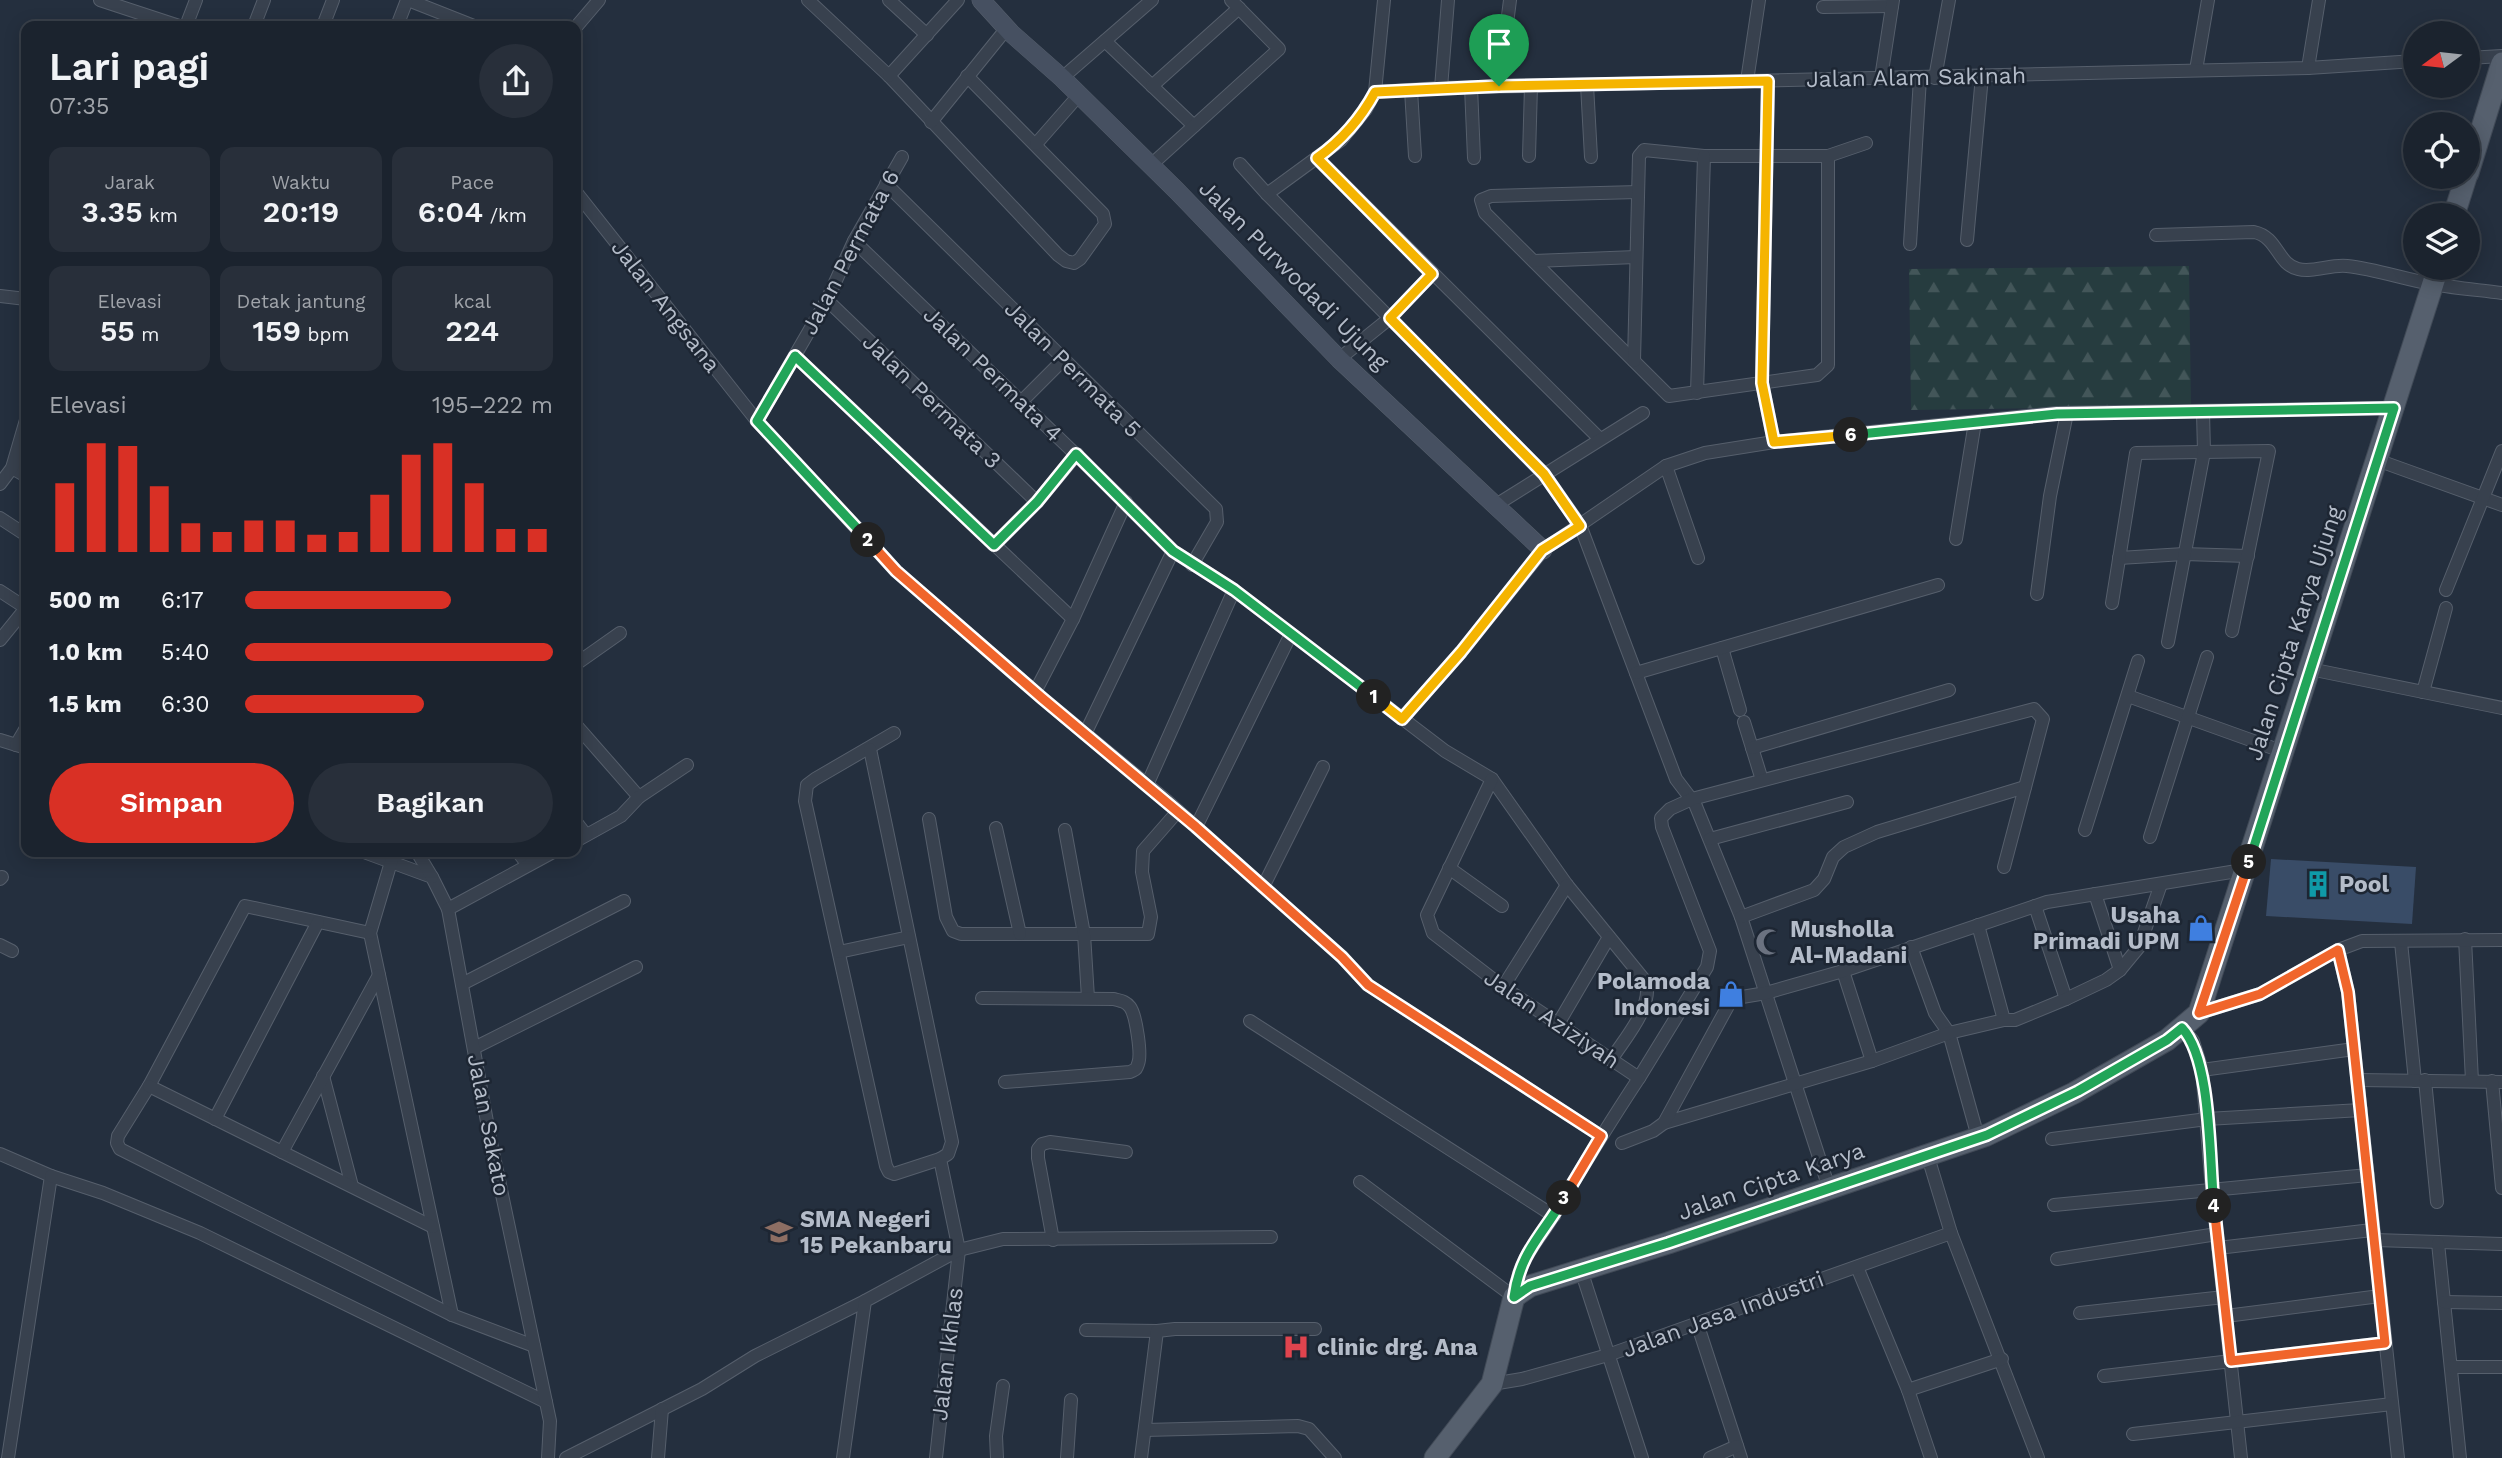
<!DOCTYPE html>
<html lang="id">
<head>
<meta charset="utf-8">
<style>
  :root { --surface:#1b232e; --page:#282f3a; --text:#f1f3f6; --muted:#a0a4aa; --line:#39404a; --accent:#d93025 }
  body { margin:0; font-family:"Work Sans",sans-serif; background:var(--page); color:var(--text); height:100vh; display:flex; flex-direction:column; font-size:26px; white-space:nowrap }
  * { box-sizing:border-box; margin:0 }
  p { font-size:23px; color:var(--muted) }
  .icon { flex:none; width:38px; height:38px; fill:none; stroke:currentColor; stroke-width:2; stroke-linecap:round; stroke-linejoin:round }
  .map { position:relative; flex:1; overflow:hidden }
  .drawer { position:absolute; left:21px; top:21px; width:560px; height:836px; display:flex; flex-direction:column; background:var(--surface); border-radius:14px; box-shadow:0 4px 18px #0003,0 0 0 2px var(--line) }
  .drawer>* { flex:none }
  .needle { width:46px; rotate:255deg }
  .tools { position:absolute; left:2403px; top:21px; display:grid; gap:14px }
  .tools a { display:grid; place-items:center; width:77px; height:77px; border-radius:50%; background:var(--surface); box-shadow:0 4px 18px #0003,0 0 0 2px var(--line); font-size:35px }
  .pin { position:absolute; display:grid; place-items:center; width:60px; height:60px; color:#fff; margin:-72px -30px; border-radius:50% 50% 50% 0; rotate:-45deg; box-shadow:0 0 7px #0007 }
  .pin .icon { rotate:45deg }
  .km { position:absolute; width:35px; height:35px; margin:-18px; border-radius:50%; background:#222; color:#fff; font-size:19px; line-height:35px; text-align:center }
  .round { display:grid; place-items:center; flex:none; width:74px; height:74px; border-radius:37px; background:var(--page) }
  .head { display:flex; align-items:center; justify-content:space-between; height:119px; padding:0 28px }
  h1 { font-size:38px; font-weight:600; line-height:52px }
  .figures { display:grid; grid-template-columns:repeat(3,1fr); gap:10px; height:119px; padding:7px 28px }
  .figures div { display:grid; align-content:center; border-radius:14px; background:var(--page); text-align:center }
  .figures b { font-size:30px; font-weight:600 }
  .figures small { font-size:19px; font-weight:400 }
  .figures p { font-size:19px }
  .chart { height:196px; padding:14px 28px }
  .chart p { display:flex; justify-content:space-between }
  .chart svg { width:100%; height:126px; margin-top:7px; stroke:var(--accent); stroke-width:6 }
  .button { display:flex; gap:14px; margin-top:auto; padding:14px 28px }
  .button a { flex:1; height:80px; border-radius:42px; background:var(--accent); color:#fff; font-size:28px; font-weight:600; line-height:80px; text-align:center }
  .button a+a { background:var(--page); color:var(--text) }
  ul { padding:0 28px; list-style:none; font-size:23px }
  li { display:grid; grid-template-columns:112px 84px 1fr; align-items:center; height:52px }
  li i { height:18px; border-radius:9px; background:var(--accent) }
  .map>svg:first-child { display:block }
  .forest { fill:url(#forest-firs) }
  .water { fill:#394c67 }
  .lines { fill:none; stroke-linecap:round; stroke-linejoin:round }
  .street-casing { stroke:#565f6c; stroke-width:14 }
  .secondary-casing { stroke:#565f6c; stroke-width:19 }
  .primary-casing { stroke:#414a57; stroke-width:23 }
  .street { stroke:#38414e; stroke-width:12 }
  .secondary { stroke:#465061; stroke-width:18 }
  .primary { stroke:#56606e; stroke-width:21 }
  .split-1-casing { stroke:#fff; stroke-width:14 }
  .split-2-casing { stroke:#fff; stroke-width:14 }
  .split-3-casing { stroke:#fff; stroke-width:14 }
  .split-4-casing { stroke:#fff; stroke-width:14 }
  .split-5-casing { stroke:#fff; stroke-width:14 }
  .split-6-casing { stroke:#fff; stroke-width:14 }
  .split-7-casing { stroke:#fff; stroke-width:14 }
  .split-1 { stroke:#f5b400; stroke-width:9 }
  .split-2 { stroke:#22a559; stroke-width:9 }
  .split-3 { stroke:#f0652b; stroke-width:9 }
  .split-4 { stroke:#22a559; stroke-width:9 }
  .split-5 { stroke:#f0652b; stroke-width:9 }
  .split-6 { stroke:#22a559; stroke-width:9 }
  .split-7 { stroke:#f5b400; stroke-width:9 }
  .labels { text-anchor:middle; stroke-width:5; stroke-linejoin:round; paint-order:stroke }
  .street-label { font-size:23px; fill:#b4bcc9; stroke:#1d2633 }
  .poi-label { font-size:23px; font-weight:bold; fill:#b4bcc9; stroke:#1d2633; text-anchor:start }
</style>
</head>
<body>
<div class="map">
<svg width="2502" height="1458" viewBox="0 0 2502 1458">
  <defs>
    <pattern id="forest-firs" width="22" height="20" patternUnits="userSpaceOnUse" patternTransform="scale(1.75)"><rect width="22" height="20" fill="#263c3f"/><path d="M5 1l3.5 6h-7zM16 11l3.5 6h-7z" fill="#435659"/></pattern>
  </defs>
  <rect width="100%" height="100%" fill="#242f3e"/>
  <polygon class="forest" points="2189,266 2191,406 1911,410 1909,269"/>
  <polygon class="water" points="2271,859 2416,867 2412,924 2266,916"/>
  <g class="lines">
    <defs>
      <g id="street">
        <polyline points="100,0 179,26"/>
        <polyline points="408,0 474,26"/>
        <polyline points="808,0 889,76 1058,255 1066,261 1074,263 1080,259 1105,224 1103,214 967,76"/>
        <polyline points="889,0 927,35"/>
        <polyline points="1823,7 1892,6"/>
        <polyline points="186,26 196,0"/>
        <polyline points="254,26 264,0"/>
        <polyline points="323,26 333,0"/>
        <polyline points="397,26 407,0"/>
        <polyline points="576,27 599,0"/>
        <polyline points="1105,41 1194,126"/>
        <polyline points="2468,58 2502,56"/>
        <polyline points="2308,68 2319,0"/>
        <polyline points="2196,70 2208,0"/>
        <polyline points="889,76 958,0"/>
        <polyline points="1062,78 1152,0"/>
        <polyline points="1881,78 1893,0"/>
        <polyline points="1935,78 1949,0"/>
        <polyline points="1747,81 1759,0"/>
        <polyline points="1768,81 1762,383 1774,442"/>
        <polyline points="1587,85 1591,157"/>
        <polyline points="1152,86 1239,8"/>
        <polyline points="1499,86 1510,0"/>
        <polyline points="1471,87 1474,158"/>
        <polyline points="1441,88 1448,0"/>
        <polyline points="1411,90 1415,156"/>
        <polyline points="1375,92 1441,88 2308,68 2415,61"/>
        <polyline points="931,122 1007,28"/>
        <polyline points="1036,144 1079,95"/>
        <polyline points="1529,156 1531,86"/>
        <polyline points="1317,158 1600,439"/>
        <polyline points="1240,164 1267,194 1544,474 1580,525 1676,779 1695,804 1741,917 1829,1188"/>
        <polyline points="1151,165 1279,49 1231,0"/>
        <polyline points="886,184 1216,509 1217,522 1192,565"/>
        <polyline points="576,192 757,421 896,571 1042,698 1167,801 1342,957 1368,985 1601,1136"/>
        <polyline points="1638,192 1491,196 1481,200 1485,213 1669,396 1817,375 1828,365 1828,156"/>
        <polyline points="1267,194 1341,140 1366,109 1375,92 1384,0"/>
        <path d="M2156 235 2254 232C2278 237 2277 264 2298 269 2313 273 2331 264 2347 266 2375 269 2404 279 2432 284 2455 288 2479 290 2502 293"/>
        <polyline points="1967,240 1982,76"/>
        <path d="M854 241 1119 496 1173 551 1234 590 1445 751 1492 779 1567 885 1646 982C1653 1007 1625 1038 1611 1060"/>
        <polyline points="1910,244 1920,78"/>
        <polyline points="1534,261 1636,257"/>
        <polyline points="0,296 26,299"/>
        <polyline points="827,300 1037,502"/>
        <polyline points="795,356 1073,619"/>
        <polyline points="1339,359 1390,318 1432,274"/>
        <polyline points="1634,361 1639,156 1644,150 1704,156 1828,156 1866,143"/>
        <polyline points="1697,393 1704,156"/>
        <polyline points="1021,402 1063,360"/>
        <polyline points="757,421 827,300 854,241 902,157"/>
        <polyline points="2377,460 2502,505"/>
        <polyline points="1666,466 1698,558"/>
        <polyline points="12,468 26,476"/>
        <polyline points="0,484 12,468 26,420"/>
        <polyline points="1496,505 1643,413"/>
        <polyline points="0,518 26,535"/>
        <polyline points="1956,539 1975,422"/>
        <polyline points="994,545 1037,502 1077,454"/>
        <polyline points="2119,558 2184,554 2248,556"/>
        <polyline points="2446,590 2502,451"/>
        <polyline points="0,591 26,608"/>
        <polyline points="2037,594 2050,496 2067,413"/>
        <polyline points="2112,603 2136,453 2269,451 2232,631"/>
        <polyline points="0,640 26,608"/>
        <polyline points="2168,642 2204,452 2203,412"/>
        <polyline points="1722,648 1740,710"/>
        <polyline points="576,664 620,633"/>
        <polyline points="2310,669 2502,708"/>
        <polyline points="1636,673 1938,585"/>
        <polyline points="1035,692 1073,619 1126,502"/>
        <polyline points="2423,692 2446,608"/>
        <polyline points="2128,696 2284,752"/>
        <polyline points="1402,719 1461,652 1543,550 1666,466 1705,453 1774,442 2057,413 2394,408"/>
        <polyline points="1744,722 1762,780"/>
        <polyline points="576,725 639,797"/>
        <polyline points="894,733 815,779 807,785 805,801 886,1166 889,1172 894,1174 940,1159"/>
        <polyline points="1085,734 1173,551"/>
        <polyline points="0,740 26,748"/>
        <polyline points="16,745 26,728"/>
        <polyline points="1752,748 1949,690"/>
        <polyline points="870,749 952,1142 948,1154 940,1159 959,1250 936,1458"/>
        <polyline points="1147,785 1234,590"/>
        <polyline points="929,819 946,917 953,931 961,934 1148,934 1151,917 1142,872 1143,851 1178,811"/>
        <polyline points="576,822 586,835"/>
        <polyline points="1196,827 1291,634"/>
        <polyline points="996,828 1020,934"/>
        <polyline points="1065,830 1084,934 1088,998"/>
        <polyline points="2085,830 2138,661"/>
        <polyline points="2150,837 2207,657"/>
        <polyline points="1710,839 1847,802"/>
        <polyline points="576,841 621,816 639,797 687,765"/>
        <polyline points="364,852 432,877 448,909"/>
        <polyline points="394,852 370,933 452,1315"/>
        <polyline points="417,852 432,877"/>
        <polyline points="518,852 528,865"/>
        <polyline points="1449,868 1502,906"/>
        <polyline points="0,879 2,877"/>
        <polyline points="1263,887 1323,767"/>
        <polyline points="2095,894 2120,970"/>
        <polyline points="2035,906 2066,999"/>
        <polyline points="1741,917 1814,890 1824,879 1833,857 1844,847 1877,832 2025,787"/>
        <polyline points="1978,925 2004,1020"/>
        <polyline points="370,933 245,906 149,1086 118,1136 117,1143 120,1149 452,1315 534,1346"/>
        <polyline points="2465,939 2472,1081"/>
        <polyline points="2401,942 2415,1081"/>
        <polyline points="0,945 12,951"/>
        <polyline points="1911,947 1935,1013 1949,1033 1978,1137"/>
        <polyline points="2338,950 2348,992 2398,1458"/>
        <polyline points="839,952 909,937"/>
        <polyline points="1843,971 1872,1061"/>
        <polyline points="462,984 624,901"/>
        <polyline points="1503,987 1567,885"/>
        <path d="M982 998 1114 999C1121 1001 1125 1001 1130 1007 1136 1015 1142 1055 1138 1064 1136 1070 1136 1069 1130 1072L1005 1082"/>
        <polyline points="2199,1013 2260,994 2338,950 2362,941 2502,940"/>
        <polyline points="1250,1021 1554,1216"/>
        <polyline points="1558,1024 1609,937"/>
        <polyline points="2182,1028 2193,1041 2202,1070 2212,1190 2241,1458"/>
        <polyline points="474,1048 636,967"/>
        <polyline points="2202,1070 2354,1049"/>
        <polyline points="323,1076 352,1186"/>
        <polyline points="1639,1078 1707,967 1710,951 1662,827 1661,818 1670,809 1692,799 2034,709 2043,719 2004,867"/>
        <polyline points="2358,1080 2502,1082"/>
        <polyline points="2425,1080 2437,1202"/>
        <polyline points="2492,1081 2502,1188"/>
        <polyline points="149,1086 433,1227"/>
        <polyline points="215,1119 318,922"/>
        <polyline points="1664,1123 1872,1061 1949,1033 2004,1020 2015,1020 2066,999 2106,980 2120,970 2139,947 2161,884"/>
        <polyline points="2052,1139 2207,1119 2361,1110"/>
        <polyline points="1622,1143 1653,1131 1664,1123 1729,1004 1736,998 1766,993 1843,971 2047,902 2237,871"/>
        <polyline points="282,1152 379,975"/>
        <polyline points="0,1154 51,1176 8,1458"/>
        <polyline points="1928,1157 1951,1233 2038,1458"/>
        <polyline points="51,1176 103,1193 200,1233 546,1402"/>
        <path d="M1360 1182 1514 1297C1519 1255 1537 1245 1556 1211 1583 1166 1610 1122 1639 1078L1503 987 1433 933 1427 915 1492 779"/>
        <polyline points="2054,1205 2368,1175"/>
        <polyline points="1053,1240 1038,1158 1038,1149 1042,1144 1050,1142 1126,1152"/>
        <polyline points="2375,1240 2502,1244"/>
        <polyline points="2438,1243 2460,1458"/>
        <polyline points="2218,1248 2372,1230"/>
        <polyline points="2057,1259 2217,1234"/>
        <polyline points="1857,1267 1908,1390 1931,1458"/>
        <polyline points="1581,1270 1642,1458"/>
        <polyline points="2444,1302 2502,1303"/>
        <polyline points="2080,1313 2224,1297"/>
        <polyline points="2226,1316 2380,1296"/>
        <polyline points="1697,1323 1741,1458"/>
        <polyline points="1086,1330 1157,1331"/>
        <polyline points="2451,1367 2502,1367"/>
        <polyline points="2104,1376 2385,1343"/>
        <polyline points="1492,1384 1522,1379 1608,1355 1951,1233"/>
        <polyline points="1908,1390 2002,1359"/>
        <polyline points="1145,1430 1298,1426 1309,1429 1335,1458"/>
        <polyline points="2133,1434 2392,1404"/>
        <polyline points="548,1458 550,1421 490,1138 448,909 553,852"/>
        <polyline points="566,1458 702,1389 755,1356 865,1301"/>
        <polyline points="658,1458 662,1409"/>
        <polyline points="843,1458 865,1301 959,1250 1003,1239 1271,1237"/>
        <polyline points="997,1458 996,1436 1003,1386"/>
        <polyline points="1067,1458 1071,1400"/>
        <polyline points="1141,1458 1157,1331 1175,1329 1315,1329"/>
        <polyline points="1710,1458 1737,1446"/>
      </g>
      <polyline id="secondary" points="981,0 1011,33 1062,78 1177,191 1339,359 1543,550"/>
      <g id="primary">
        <polyline points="2468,173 2502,63"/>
        <polyline points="2454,215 2466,177"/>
        <polyline points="1435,1458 1492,1384 1514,1297 1530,1286 1668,1243 1987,1135 2074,1093 2167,1040 2199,1013 2438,268"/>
      </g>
    </defs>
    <use href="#street" class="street-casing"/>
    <use href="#secondary" class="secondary-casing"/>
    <use href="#primary" class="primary-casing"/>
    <use href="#street" class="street"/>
    <use href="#secondary" class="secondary"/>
    <use href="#primary" class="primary"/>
  </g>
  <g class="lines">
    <defs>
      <path id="split-1" d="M1374 697 1402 719 1461 652 1542 550 1580 526 1544 474 1390 318 1432 274 1317 158C1342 140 1360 120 1375 92L1499 86"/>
      <polyline id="split-2" points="868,540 757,421 795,356 994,545 1037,502 1076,454 1173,551 1234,590 1374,697"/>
      <polyline id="split-3" points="868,540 896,571 1042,698 1196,827 1342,957 1368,985 1601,1136 1564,1198"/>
      <path id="split-4" d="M1564 1198C1542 1236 1520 1252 1514 1297L1530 1286 1668 1243 1987 1135 2078 1091 2167 1040 2182 1028C2212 1060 2209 1160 2214 1206"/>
      <polyline id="split-5" points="2214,1206 2231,1361 2385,1343 2348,992 2338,950 2260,994 2199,1013 2249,862"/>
      <polyline id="split-6" points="1851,435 2057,414 2394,408 2249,862"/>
      <polyline id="split-7" points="1499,86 1768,81 1762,383 1774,442 1851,435"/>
    </defs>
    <use href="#split-1" class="split-1-casing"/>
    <use href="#split-2" class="split-2-casing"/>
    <use href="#split-3" class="split-3-casing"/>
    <use href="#split-4" class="split-4-casing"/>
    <use href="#split-5" class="split-5-casing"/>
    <use href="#split-6" class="split-6-casing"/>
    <use href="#split-7" class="split-7-casing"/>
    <use href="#split-1" class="split-1"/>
    <use href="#split-2" class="split-2"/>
    <use href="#split-3" class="split-3"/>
    <use href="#split-4" class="split-4"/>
    <use href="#split-5" class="split-5"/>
    <use href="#split-6" class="split-6"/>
    <use href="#split-7" class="split-7"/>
  </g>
  <defs>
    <symbol id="building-bare" viewBox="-9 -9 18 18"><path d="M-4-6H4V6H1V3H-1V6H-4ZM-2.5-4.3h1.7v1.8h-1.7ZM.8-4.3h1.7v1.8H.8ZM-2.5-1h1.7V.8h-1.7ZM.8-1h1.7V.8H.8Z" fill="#0f9aa8" stroke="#1d2633" stroke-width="2.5" paint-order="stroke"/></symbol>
    <symbol id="shop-bare" viewBox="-9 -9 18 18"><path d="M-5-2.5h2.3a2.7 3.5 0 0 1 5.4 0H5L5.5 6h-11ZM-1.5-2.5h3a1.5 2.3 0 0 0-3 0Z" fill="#3f7fe0" stroke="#1d2633" stroke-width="2.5" paint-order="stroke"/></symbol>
    <symbol id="mosque-bare" viewBox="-9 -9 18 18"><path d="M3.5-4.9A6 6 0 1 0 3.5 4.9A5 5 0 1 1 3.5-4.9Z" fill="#6b7280" stroke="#1d2633" stroke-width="2.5" paint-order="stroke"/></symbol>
    <symbol id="school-bare" viewBox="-9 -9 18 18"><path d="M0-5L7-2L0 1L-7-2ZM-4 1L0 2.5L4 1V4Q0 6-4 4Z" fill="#8d6e63" stroke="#1d2633" stroke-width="2.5" paint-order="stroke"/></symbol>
    <symbol id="hospital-bare" viewBox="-9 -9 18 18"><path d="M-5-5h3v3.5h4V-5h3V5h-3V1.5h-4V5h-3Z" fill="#e0444e" stroke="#1d2633" stroke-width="2.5" paint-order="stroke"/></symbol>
  </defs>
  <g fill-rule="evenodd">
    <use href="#building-bare" x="2299" y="865" width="38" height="38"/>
    <use href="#shop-bare" x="2182" y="909" width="38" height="38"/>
    <use href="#mosque-bare" x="1750" y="923" width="38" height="38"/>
    <use href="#shop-bare" x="1712" y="975" width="38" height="38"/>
    <use href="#school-bare" x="760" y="1213" width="38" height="38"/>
    <use href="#hospital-bare" x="1277" y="1328" width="38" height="38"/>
  </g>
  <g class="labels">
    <g class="street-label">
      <text transform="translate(1916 77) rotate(-1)" y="8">Jalan Alam Sakinah</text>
      <text transform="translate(850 252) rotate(-62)" y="8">Jalan Permata 6</text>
      <text transform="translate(1294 275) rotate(45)" y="8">Jalan Purwodadi Ujung</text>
      <text transform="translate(666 306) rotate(52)" y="8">Jalan Angsana</text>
      <text transform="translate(1073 369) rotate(45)" y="8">Jalan Permata 5</text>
      <text transform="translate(993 374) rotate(44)" y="8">Jalan Permata 4</text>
      <text transform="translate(932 401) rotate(44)" y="8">Jalan Permata 3</text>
      <text transform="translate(2294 633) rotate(-72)" y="8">Jalan Cipta Karya Ujung</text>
      <text transform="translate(1552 1019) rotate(34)" y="8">Jalan Aziziyah</text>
      <text transform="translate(489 1125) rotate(79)" y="8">Jalan Sakato</text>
      <text transform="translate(1771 1181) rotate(-19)" y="8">Jalan Cipta Karya</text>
      <text transform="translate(1723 1314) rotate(-20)" y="8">Jalan Jasa Industri</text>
      <text transform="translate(947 1354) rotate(-83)" y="8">Jalan Ikhlas</text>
    </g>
    <g class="poi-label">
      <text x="2339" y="892">Pool</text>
      <text x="2180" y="923" text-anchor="end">Usaha<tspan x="2180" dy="26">Primadi UPM</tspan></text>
      <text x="1790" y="937">Musholla<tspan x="1790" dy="26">Al-Madani</tspan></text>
      <text x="1710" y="989" text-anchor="end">Polamoda<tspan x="1710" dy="26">Indonesi</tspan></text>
      <text x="800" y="1227">SMA Negeri<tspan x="800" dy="26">15 Pekanbaru</tspan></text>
      <text x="1317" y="1355">clinic drg. Ana</text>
    </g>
  </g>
</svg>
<div class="tools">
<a><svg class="needle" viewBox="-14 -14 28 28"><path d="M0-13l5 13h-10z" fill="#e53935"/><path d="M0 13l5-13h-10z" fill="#a0a4aa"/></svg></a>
<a><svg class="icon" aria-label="locate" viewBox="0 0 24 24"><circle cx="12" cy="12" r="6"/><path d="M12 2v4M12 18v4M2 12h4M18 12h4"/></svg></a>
<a><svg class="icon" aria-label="layers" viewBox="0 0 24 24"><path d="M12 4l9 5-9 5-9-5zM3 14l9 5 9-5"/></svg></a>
</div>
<div class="pin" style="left:1499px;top:86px;background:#1e9e55"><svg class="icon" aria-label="arrive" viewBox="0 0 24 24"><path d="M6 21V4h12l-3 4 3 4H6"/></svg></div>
<b class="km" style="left:1374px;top:697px">1</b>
<b class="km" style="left:868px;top:540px">2</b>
<b class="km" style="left:1564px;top:1198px">3</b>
<b class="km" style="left:2214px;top:1206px">4</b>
<b class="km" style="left:2249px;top:862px">5</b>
<b class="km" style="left:1851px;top:435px">6</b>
<section class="drawer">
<div class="head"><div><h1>Lari pagi</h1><p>07:35</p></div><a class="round"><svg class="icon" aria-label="share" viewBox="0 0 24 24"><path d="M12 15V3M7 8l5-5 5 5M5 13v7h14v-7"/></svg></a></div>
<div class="figures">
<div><p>Jarak</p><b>3.35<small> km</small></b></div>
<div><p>Waktu</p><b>20:19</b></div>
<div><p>Pace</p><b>6:04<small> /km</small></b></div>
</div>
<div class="figures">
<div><p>Elevasi</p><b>55<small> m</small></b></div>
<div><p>Detak jantung</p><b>159<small> bpm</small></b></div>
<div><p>kcal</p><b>224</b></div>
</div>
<div class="chart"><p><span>Elevasi</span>195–222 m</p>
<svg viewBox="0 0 160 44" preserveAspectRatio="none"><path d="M5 44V20M15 44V6M25 44V7M35 44V21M45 44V34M55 44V37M65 44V33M75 44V33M85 44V38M95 44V37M105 44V24M115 44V10M125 44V6M135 44V20M145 44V36M155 44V36"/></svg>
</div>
<ul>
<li><b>500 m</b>6:17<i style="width:67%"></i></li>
<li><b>1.0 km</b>5:40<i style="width:100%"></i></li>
<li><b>1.5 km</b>6:30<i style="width:58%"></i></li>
</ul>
<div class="button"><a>Simpan</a><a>Bagikan</a></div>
</section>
</div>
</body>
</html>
